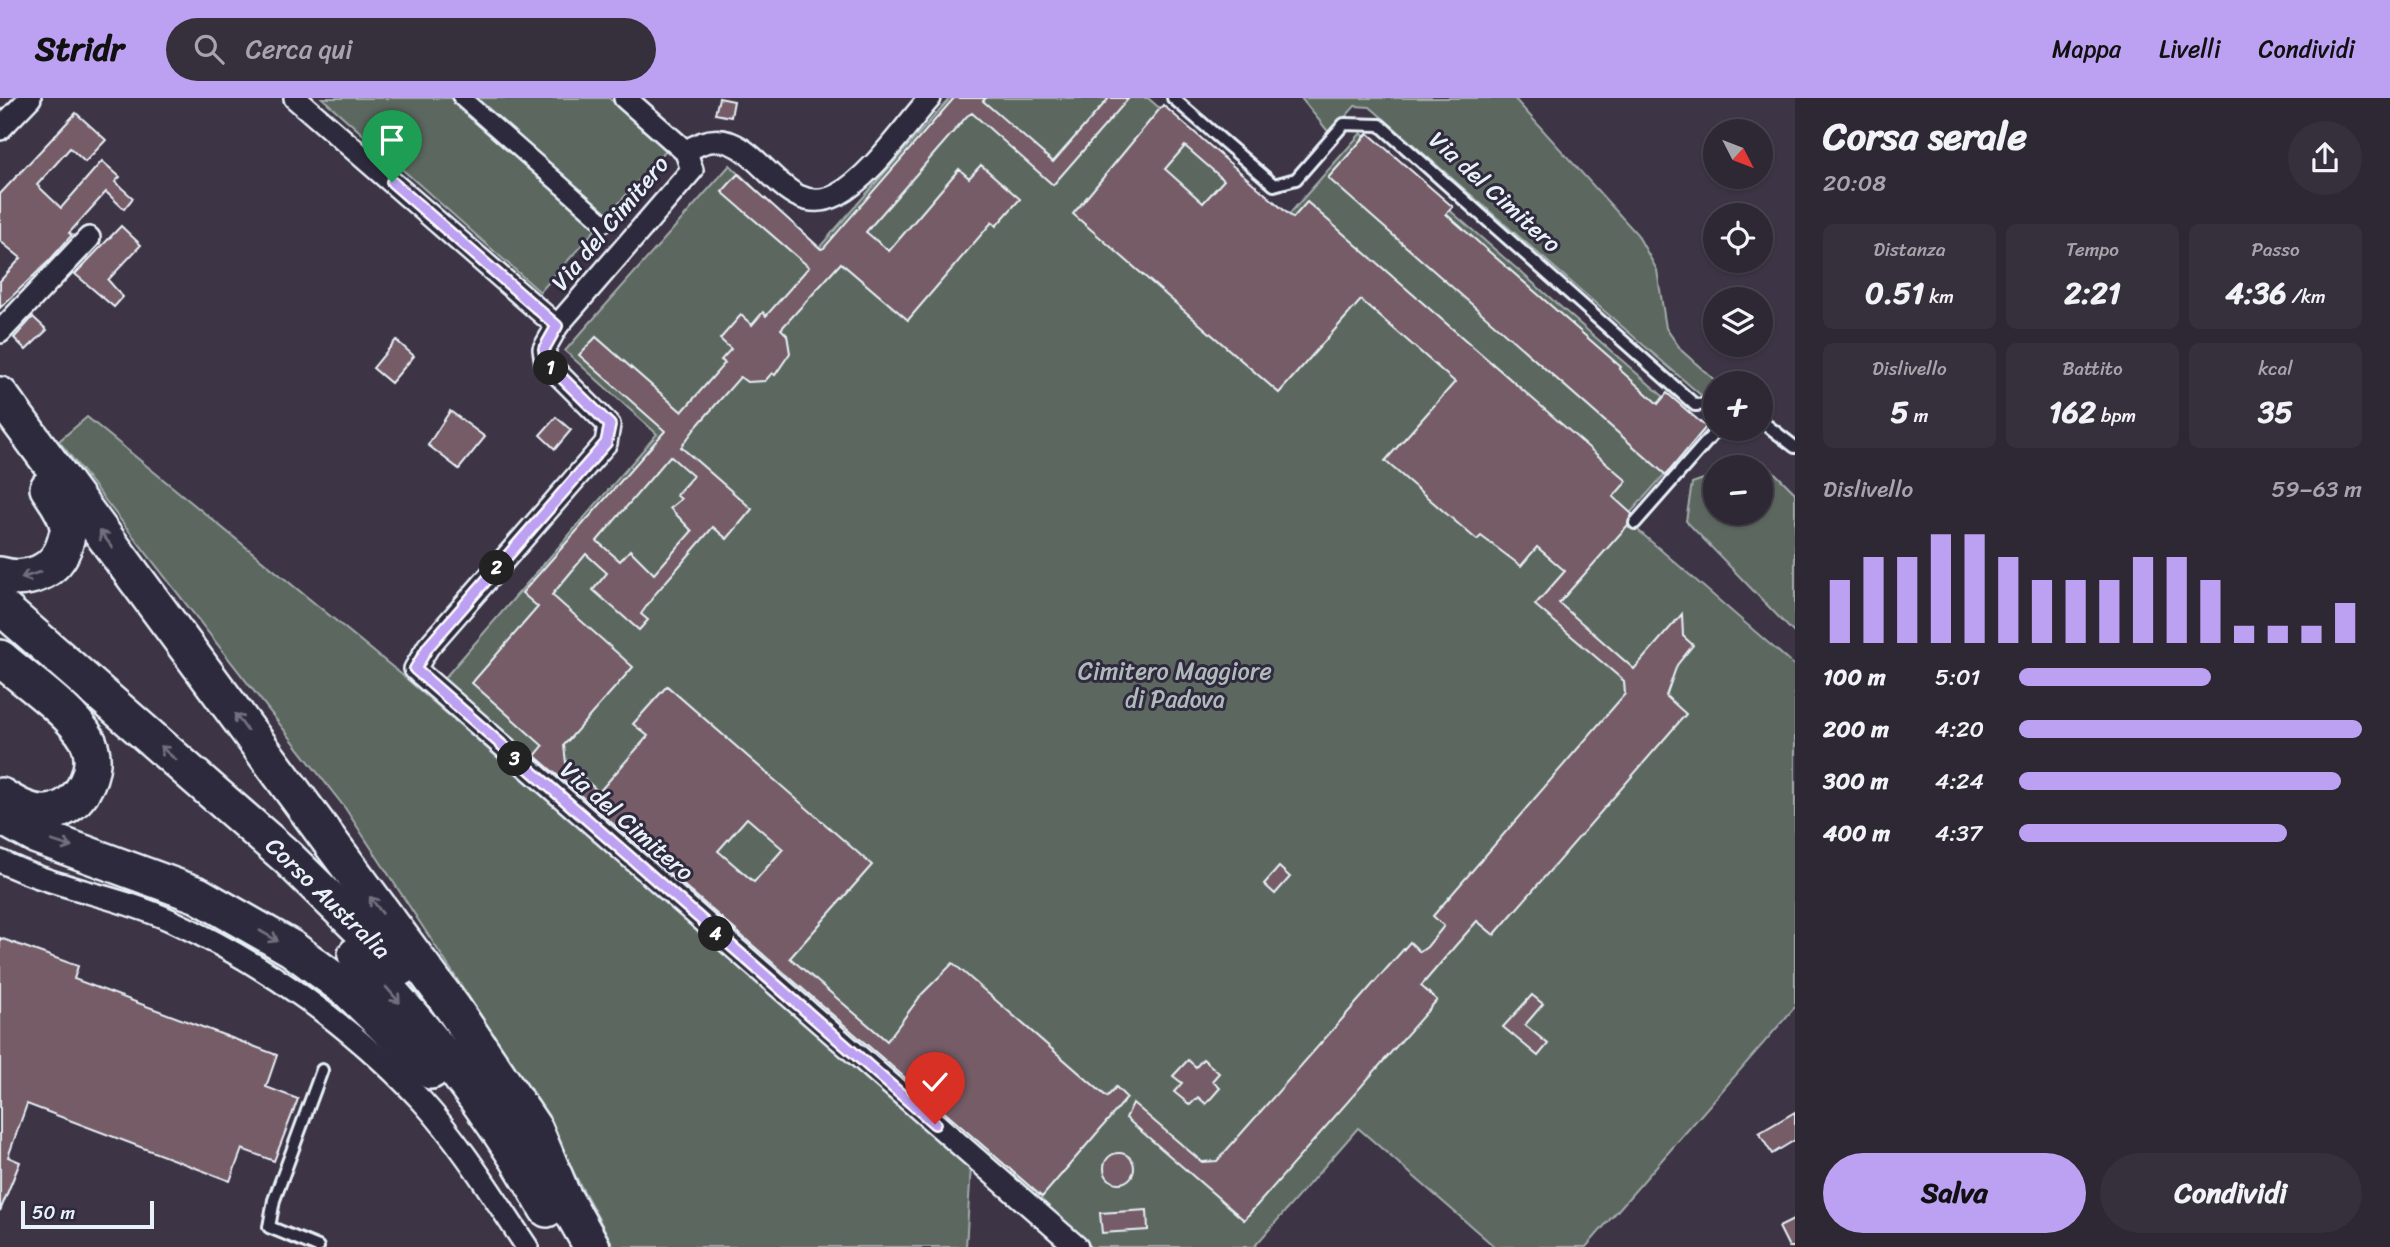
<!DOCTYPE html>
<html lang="it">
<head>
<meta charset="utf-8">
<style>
  :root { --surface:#2e2734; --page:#362f3c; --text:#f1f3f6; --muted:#a7a5ac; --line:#49444f; --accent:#bca0f2 }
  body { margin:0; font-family:Sriracha,sans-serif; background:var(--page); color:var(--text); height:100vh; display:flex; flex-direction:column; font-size:26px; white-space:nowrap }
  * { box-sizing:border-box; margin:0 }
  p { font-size:23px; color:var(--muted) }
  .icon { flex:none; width:38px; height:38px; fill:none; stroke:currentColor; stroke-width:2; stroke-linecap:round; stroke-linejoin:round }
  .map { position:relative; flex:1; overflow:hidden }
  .sheet { display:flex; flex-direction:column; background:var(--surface); width:595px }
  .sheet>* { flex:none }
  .needle { width:46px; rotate:132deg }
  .buttons { position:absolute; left:1703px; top:21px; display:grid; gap:14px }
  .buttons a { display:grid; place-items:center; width:70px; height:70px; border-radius:50%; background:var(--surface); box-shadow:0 2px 5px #0004,0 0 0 2px var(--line); font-size:35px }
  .scale { position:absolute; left:21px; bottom:18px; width:133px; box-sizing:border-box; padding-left:7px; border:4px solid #e8f1f8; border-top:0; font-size:19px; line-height:24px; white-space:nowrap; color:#e8f1f8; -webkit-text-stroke:5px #2f2a3d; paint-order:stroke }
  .pin { position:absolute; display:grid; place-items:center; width:60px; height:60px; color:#fff; margin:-72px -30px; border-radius:50% 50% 50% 0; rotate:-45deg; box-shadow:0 0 7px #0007 }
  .pin .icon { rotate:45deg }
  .km { position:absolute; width:35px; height:35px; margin:-18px; border-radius:50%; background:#222; color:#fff; font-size:19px; line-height:35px; text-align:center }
  .round { display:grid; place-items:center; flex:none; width:74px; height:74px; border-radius:37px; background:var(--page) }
  .summary { display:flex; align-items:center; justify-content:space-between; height:119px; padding:0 28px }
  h1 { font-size:38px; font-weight:800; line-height:52px }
  .stats { display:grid; grid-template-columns:repeat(3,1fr); gap:10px; height:119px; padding:7px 28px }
  .stats div { display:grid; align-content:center; border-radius:10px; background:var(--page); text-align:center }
  .stats b { font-size:30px; font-weight:800 }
  .stats small { font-size:19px; font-weight:400 }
  .stats p { font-size:19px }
  .chart { height:196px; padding:14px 28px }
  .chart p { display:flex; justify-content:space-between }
  .chart svg { width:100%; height:126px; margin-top:7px; stroke:var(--accent); stroke-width:6 }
  .primary-button { display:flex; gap:14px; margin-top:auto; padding:14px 28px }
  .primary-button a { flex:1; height:80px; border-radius:42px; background:var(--accent); color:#111; font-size:28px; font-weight:800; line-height:80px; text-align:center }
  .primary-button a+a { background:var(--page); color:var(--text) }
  ul { padding:0 28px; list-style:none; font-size:23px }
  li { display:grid; grid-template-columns:112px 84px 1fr; align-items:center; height:52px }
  li i { height:18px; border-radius:9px; background:var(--accent) }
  header { display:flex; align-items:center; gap:42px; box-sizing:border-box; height:98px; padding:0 35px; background:var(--accent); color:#111 }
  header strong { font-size:33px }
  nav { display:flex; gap:38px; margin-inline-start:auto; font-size:24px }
  .search { width:490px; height:63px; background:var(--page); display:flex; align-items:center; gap:18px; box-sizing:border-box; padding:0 24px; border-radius:38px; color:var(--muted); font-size:26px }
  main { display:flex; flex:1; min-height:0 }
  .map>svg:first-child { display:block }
  .green { fill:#5b685e; stroke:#a2acab; stroke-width:2 }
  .building { fill:#745c66; stroke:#e8f1f8; stroke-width:2; fill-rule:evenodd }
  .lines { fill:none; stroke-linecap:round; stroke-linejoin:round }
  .service-casing { stroke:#e8f1f8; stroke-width:16 }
  .pedestrian-casing { stroke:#e8f1f8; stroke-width:21 }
  .minor-casing { stroke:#e8f1f8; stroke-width:26 }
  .trunk-casing { stroke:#e8f1f8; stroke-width:40 }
  .service { stroke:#2f2a3d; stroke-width:10 }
  .pedestrian { stroke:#2f2a3d; stroke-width:16 }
  .minor { stroke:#2f2a3d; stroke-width:21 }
  .trunk { stroke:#2f2a3d; stroke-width:35 }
  .oneway { stroke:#70707e }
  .route-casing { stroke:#fff; stroke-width:14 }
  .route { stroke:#bca0f2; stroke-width:9 }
  .labels { text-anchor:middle; stroke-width:6; stroke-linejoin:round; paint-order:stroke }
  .street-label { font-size:24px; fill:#e8f1f8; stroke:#2f2a3d }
  .park-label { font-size:24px; fill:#b0baba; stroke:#2f2a3d }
</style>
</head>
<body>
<header>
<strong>Stridr</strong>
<div class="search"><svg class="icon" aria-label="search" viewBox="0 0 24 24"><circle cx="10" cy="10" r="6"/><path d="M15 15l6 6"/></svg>Cerca qui</div>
<nav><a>Mappa</a><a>Livelli</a><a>Condividi</a></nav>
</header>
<main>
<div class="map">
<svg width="1795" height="1149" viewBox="0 0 1795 1149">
  <rect width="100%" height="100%" fill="#3d3445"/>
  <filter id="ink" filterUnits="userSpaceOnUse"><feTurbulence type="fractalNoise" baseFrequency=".0143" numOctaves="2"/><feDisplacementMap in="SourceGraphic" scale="14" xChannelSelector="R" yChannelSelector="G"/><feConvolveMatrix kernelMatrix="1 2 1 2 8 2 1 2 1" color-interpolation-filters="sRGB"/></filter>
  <g filter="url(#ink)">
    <g class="green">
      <polygon points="322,0 609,0 667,51 540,194"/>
      <polygon points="950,0 1148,0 1285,121 1361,35 1703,333 1625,421 1795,568 1795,909 1586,1149 1495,1149 1358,1030 1254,1149 1089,1149 442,583 657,336 565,253 730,67 818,151"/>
      <polygon points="1301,0 1514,0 1637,136 1657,172 1666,230 1682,253 1718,285 1715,285 1715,299 1703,299 1370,9 1355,8 1330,36"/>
      <polygon points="87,319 401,576 971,1069 966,1149 614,1149 525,985 345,710 59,343"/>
      <polygon points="1763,363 1795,395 1795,536 1686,423 1692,385 1715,377 1715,415 1760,415 1760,369 1741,369"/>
    </g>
    <g class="building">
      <polygon points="719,0 734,3 731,19 715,16"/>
      <path d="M954 0H986L983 3 1053 64 1109 0H1129L1053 87 972 15 967 18 866 134 889 153 959 71 969 80 981 67 1020 101 996 128 992 124 908 222 841 165 781 231 787 237 790 255 775 277 772 275 765 283 747 284 740 279 697 328 681 349 752 411 727 441 713 429 656 495 641 516 648 522 639 532 593 492 607 475 586 456 552 497 633 569 564 647 566 665 599 694 648 638 633 626 667 588 872 767 790 860 887 943 922 896 953 865 1107 999 1116 989 1127 1000 1042 1099 535 658 543 648 472 585 538 509 522 495 665 333 579 257 596 239 682 314 725 265 721 262 731 251 720 241 741 217 752 227 763 214 766 218 809 169 722 94 738 76 821 151 824 150ZM670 358 693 378 676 397 681 401 670 410 692 433 654 476 630 452 620 463 597 443ZM747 720 783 751 754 784 718 753Z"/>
      <path d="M1163 7 1293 120 1307 104 1627 383 1613 399 1632 416 1628 427 1559 505 1634 571 1682 516 1683 538 1693 547 1677 567 1666 598 1686 616 1494 837 1477 823 1456 847 1421 888 1437 902 1244 1122 1126 1020 1133 1005 1202 1064 1217 1063 1410 844 1420 854 1427 849 1444 828 1433 818 1625 596 1624 583 1535 507 1565 473 1537 449 1521 468 1481 438 1477 442 1385 363 1455 284 1361 202 1279 295 1073 116ZM1185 48 1224 82 1203 105 1165 71Z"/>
      <polygon points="76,15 106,42 85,64 70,50 37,87 61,110 102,63 120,79 115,84 133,100 124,111 106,94 69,135 72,137 49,163 0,210 0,183 21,160 0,143 0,96"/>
      <polygon points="1368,35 1453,109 1446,116 1621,269 1619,271 1658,306 1667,295 1706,329 1666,377 1328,80"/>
      <polygon points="121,128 141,147 108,182 123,199 114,209 75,176"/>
      <polygon points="33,219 47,232 26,252 14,240"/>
      <polygon points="396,242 414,258 391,285 373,270"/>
      <polygon points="450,313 485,339 459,371 428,347"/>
      <polygon points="556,319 571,332 555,351 540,337"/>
      <polygon points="1279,769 1290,779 1275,796 1264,786"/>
      <polygon points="0,840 78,868 74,881 277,957 266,989 298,1001 274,1063 242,1051 230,1083 27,1006 8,1059 20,1064 0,1113"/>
      <polygon points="1532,897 1543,906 1525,927 1548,946 1538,958 1503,929"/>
      <polygon points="1203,961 1219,975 1212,983 1220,990 1206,1006 1198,999 1190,1007 1174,994 1182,985 1173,978 1188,962 1196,969"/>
      <polygon points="1795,1014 1795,1042 1772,1056 1759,1035"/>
      <circle cx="1119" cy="1070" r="15"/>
      <polygon points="1147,1112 1148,1132 1102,1135 1100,1115"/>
      <polygon points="1795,1121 1795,1149 1789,1149 1779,1129"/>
    </g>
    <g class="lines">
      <defs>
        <g id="service">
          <polyline points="1173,0 1274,87 1296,81 1344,26 1380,27 1695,307 1715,306"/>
          <polyline points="1760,322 1795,349"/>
          <polyline points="1635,425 1715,334 1709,307"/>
          <polyline points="318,1149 269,1129 274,1102 322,972"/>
        </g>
        <polyline id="pedestrian" points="462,0 604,125"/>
        <g id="minor">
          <polyline points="295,0 557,228 692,72 686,54 625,0"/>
          <polyline points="0,31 30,0"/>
          <path d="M686 54C753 5 774 129 837 97 871 79 904 29 930 0"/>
          <polyline points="557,228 544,251 546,264 609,327 606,345 428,549 415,571 1077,1149"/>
          <polyline points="0,234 89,140"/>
          <path d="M0 763C54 790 115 797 170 822 264 865 351 927 422 1003 462 1047 494 1100 527 1149"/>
        </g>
        <g id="trunk">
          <polyline points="0,297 453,910 535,1032 559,1089"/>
          <path d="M0 477C27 485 57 474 65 445 66 440 69 434 68 429 66 414 56 402 48 390"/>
          <polyline points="0,508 287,759 400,870"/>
          <path d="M0 560C25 582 71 613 87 641 104 672 76 718 41 715 26 714 13 706 1 698"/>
          <polyline points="0,718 37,738 198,797 291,850 349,893 431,973"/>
          <path d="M356 857C427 931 498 1021 547 1111"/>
          <polyline points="547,1070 592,1149"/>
        </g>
      </defs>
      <use href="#service" class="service-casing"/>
      <use href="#pedestrian" class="pedestrian-casing"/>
      <use href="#minor" class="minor-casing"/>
      <use href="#trunk" class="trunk-casing"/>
      <use href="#service" class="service"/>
      <use href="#pedestrian" class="pedestrian"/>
      <use href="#minor" class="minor"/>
      <use href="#trunk" class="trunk"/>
    </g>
    <defs><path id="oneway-shaft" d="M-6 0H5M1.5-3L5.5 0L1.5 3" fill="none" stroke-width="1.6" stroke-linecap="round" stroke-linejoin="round" transform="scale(1.75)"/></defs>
    <g class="oneway">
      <use href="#oneway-shaft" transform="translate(106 441) rotate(-127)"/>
      <use href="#oneway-shaft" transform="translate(31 477) rotate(162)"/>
      <use href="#oneway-shaft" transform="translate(241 624) rotate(-126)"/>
      <use href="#oneway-shaft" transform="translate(168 655) rotate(-139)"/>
      <use href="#oneway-shaft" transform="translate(62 746) rotate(18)"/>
      <use href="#oneway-shaft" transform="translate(376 807) rotate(-127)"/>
      <use href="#oneway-shaft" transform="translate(269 838) rotate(30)"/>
      <use href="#oneway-shaft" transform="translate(393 897) rotate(49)"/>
    </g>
  </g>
  <g class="lines" filter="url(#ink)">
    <defs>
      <polyline id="route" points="392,84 557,228 544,251 546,264 610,327 606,345 428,549 415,571 935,1026"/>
    </defs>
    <use href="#route" class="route-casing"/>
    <use href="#route" class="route"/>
  </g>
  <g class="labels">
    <g class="street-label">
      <text transform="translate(1495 94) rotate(42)" y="8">Via del Cimitero</text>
      <text transform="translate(610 125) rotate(-50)" y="8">Via del Cimitero</text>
      <text transform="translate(627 723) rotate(41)" y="8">Via del Cimitero</text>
      <text transform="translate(328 800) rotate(44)" y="8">Corso Australia</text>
    </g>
    <g class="park-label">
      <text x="1175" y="581">Cimitero Maggiore<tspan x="1175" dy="28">di Padova</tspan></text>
    </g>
  </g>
</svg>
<div class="buttons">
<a><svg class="needle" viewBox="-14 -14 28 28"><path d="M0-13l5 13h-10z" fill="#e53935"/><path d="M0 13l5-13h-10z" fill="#a7a5ac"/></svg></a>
<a><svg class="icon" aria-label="locate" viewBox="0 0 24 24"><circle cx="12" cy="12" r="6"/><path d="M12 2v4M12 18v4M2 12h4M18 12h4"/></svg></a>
<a><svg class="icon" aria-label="layers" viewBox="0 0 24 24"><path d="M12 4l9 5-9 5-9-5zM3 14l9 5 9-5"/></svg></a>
<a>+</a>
<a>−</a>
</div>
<div class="scale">50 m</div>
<div class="pin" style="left:392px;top:84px;background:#1e9e55"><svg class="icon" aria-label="arrive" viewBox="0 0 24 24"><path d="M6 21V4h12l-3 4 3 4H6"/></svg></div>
<div class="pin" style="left:935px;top:1026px;background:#d93025"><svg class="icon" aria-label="check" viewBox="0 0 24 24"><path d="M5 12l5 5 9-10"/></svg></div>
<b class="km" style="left:551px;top:270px">1</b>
<b class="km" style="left:497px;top:470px">2</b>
<b class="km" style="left:515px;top:661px">3</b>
<b class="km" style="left:716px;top:836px">4</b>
</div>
<section class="sheet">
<div class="summary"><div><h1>Corsa serale</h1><p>20:08</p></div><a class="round"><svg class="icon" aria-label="share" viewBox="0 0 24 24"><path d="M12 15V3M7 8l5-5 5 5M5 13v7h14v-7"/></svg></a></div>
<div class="stats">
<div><p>Distanza</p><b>0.51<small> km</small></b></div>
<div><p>Tempo</p><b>2:21</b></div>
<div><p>Passo</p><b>4:36<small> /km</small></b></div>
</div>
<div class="stats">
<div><p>Dislivello</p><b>5<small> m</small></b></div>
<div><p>Battito</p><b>162<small> bpm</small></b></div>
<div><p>kcal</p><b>35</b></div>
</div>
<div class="chart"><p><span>Dislivello</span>59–63 m</p>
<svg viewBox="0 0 160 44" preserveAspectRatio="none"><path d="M5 44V22M15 44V14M25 44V14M35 44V6M45 44V6M55 44V14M65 44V22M75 44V22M85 44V22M95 44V14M105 44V14M115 44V22M125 44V38M135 44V38M145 44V38M155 44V30"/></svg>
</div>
<ul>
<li><b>100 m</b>5:01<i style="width:56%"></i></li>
<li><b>200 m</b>4:20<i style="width:100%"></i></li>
<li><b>300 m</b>4:24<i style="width:94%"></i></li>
<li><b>400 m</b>4:37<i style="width:78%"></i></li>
</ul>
<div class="primary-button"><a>Salva</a><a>Condividi</a></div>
</section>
</main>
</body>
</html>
